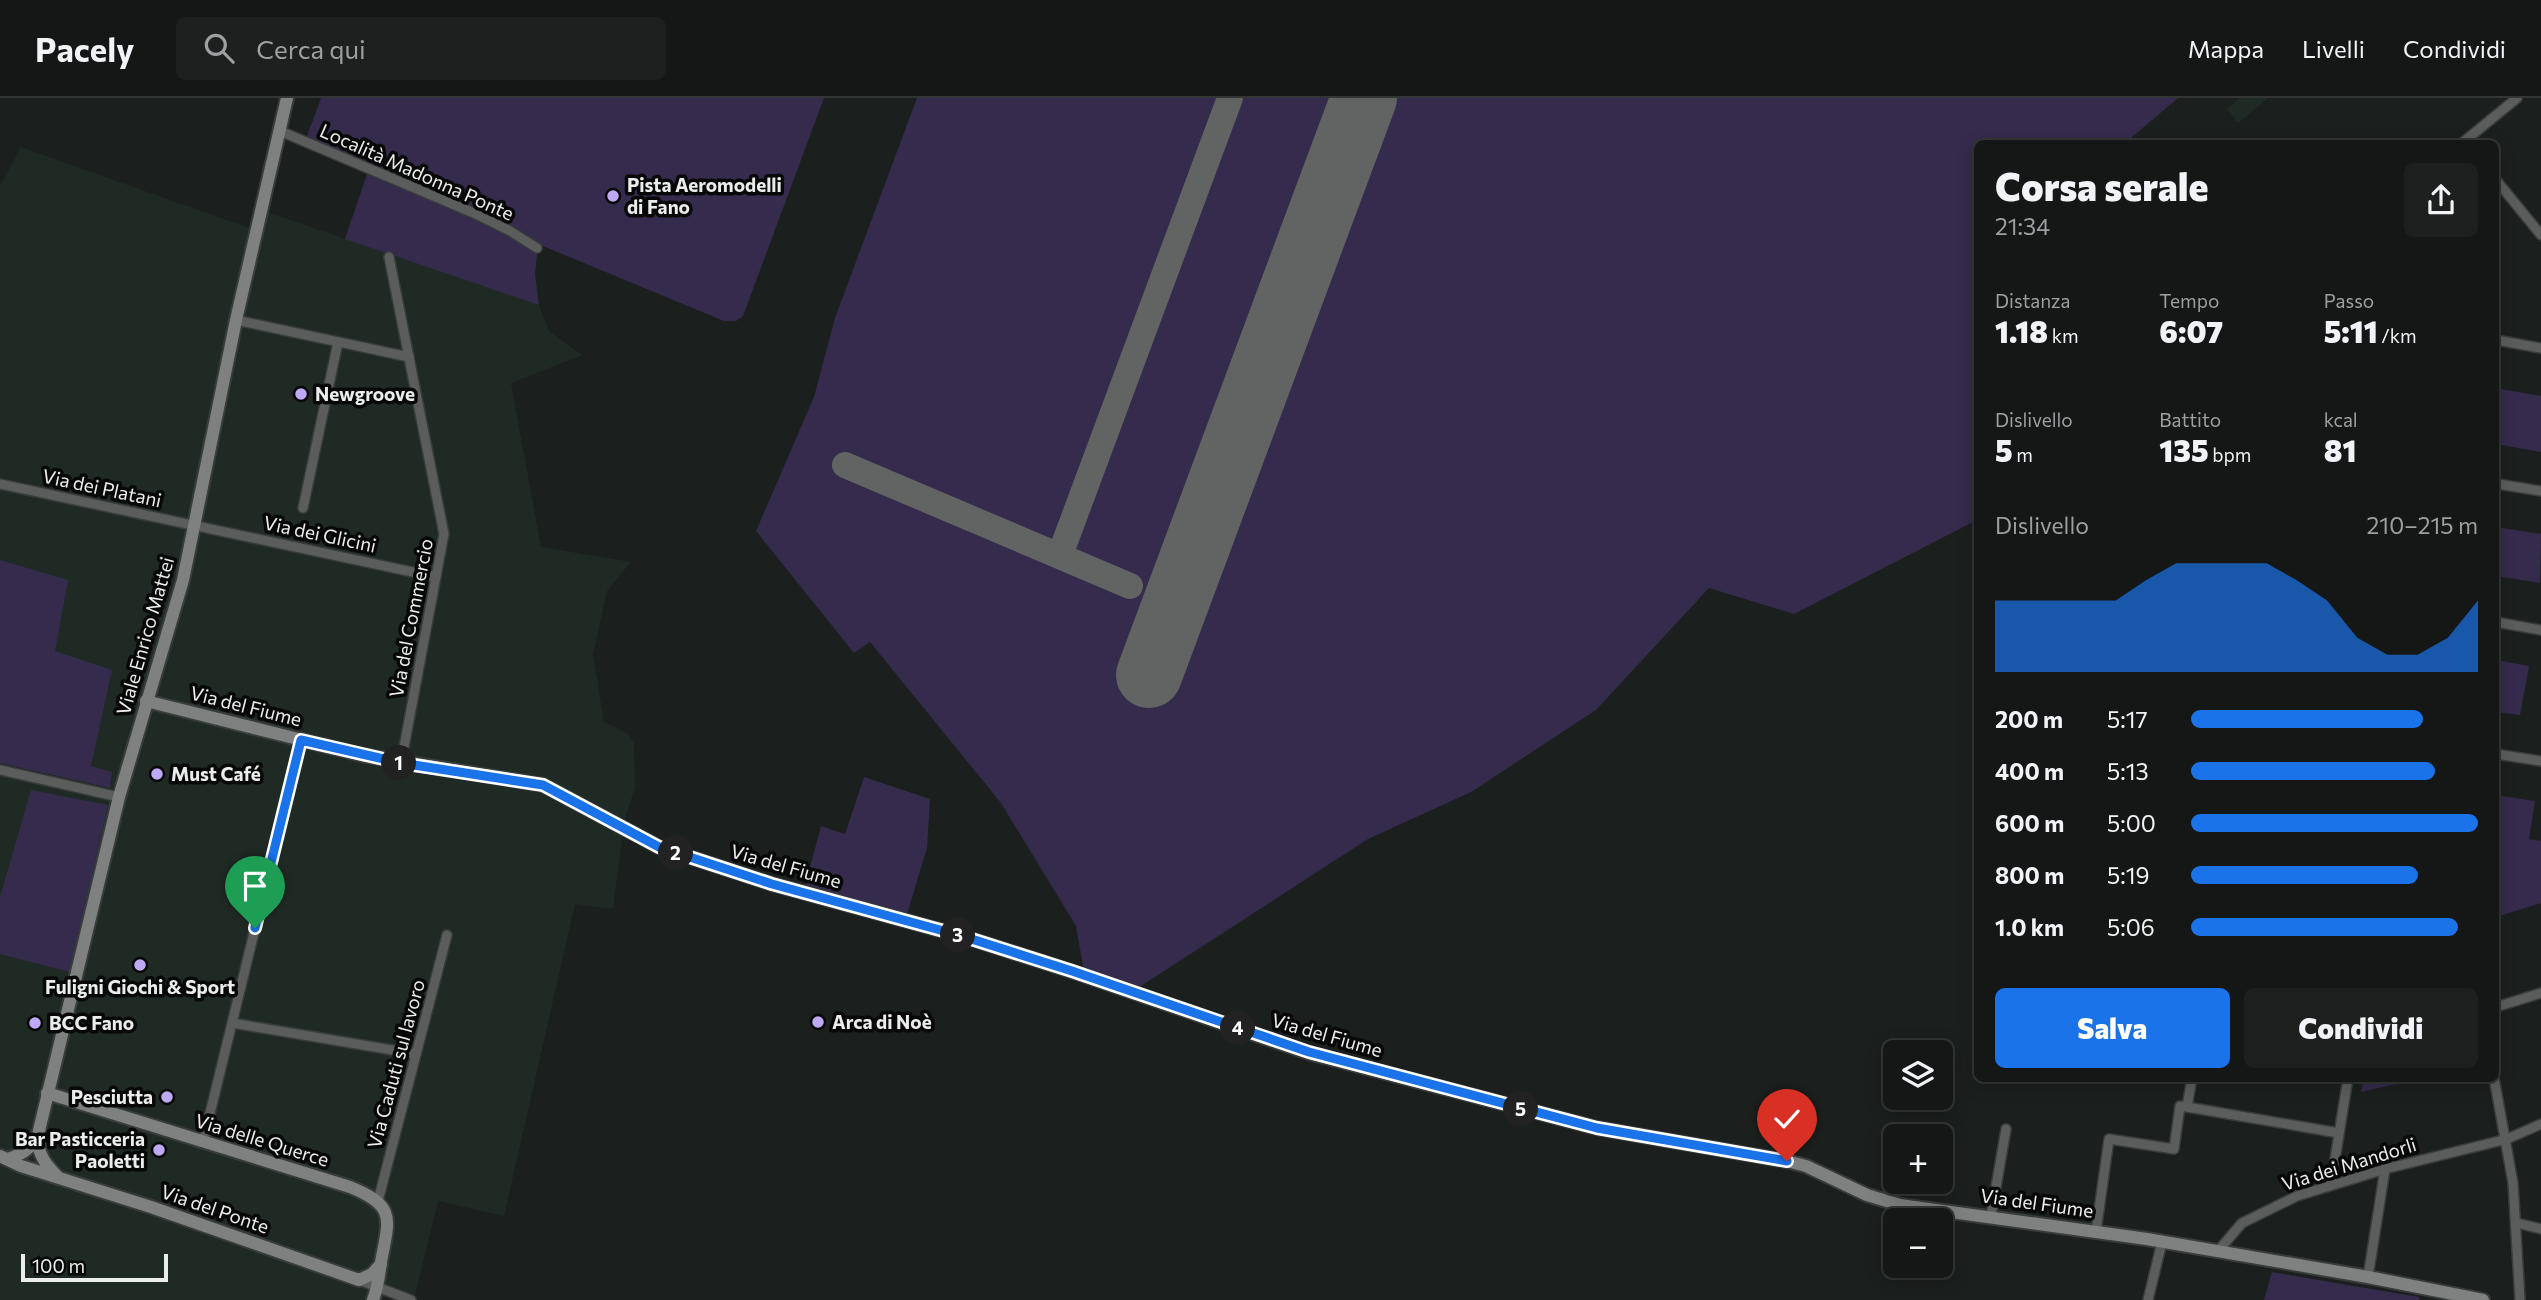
<!DOCTYPE html>
<html lang="it">
<head>
<meta charset="utf-8">
<style>
  :root { --surface:#141716; --page:#1d201f; --text:#f1f3f6; --muted:#9d9fa1; --line:#333635; --accent:#1a73e8 }
  body { margin:0; font-family:Commissioner,sans-serif; background:var(--page); color:var(--text); height:100vh; display:flex; flex-direction:column; font-size:26px; white-space:nowrap }
  * { box-sizing:border-box; margin:0 }
  p { font-size:23px; color:var(--muted) }
  .icon { flex:none; width:38px; height:38px; fill:none; stroke:currentColor; stroke-width:2; stroke-linecap:round; stroke-linejoin:round }
  .map { position:relative; flex:1; overflow:hidden }
  .details { position:absolute; left:1974px; top:42px; width:525px; height:942px; display:flex; flex-direction:column; background:var(--surface); border-radius:10px; box-shadow:0 4px 18px #0003,0 0 0 2px var(--line) }
  .details>* { flex:none }
  .buttons { position:absolute; left:1883px; top:942px; display:grid; gap:14px }
  .buttons a { display:grid; place-items:center; width:70px; height:70px; border-radius:10px; background:var(--surface); box-shadow:0 4px 18px #0003,0 0 0 2px var(--line); font-size:35px }
  .scale { position:absolute; left:21px; bottom:18px; width:147px; box-sizing:border-box; padding-left:7px; border:4px solid #eaedeb; border-top:0; font-size:19px; line-height:24px; white-space:nowrap; color:#eaedeb; -webkit-text-stroke:5px #070807; paint-order:stroke }
  .pin { position:absolute; display:grid; place-items:center; width:60px; height:60px; color:#fff; margin:-72px -30px; border-radius:50% 50% 50% 0; rotate:-45deg; box-shadow:0 0 7px #0007 }
  .pin .icon { rotate:45deg }
  .km { position:absolute; width:35px; height:35px; margin:-18px; border-radius:50%; background:#222; color:#fff; font-size:19px; line-height:35px; text-align:center }
  .round { display:grid; place-items:center; flex:none; width:74px; height:74px; border-radius:10px; background:var(--page) }
  .overview { display:flex; align-items:center; justify-content:space-between; height:119px; padding:0 21px }
  h1 { font-size:38px; font-weight:800; line-height:52px }
  .metrics { display:grid; grid-template-columns:repeat(3,1fr); gap:10px; height:119px; padding:7px 21px }
  .metrics div { display:grid; align-content:center }
  .metrics b { font-size:30px; font-weight:800 }
  .metrics small { font-size:19px; font-weight:400 }
  .metrics p { font-size:19px }
  .chart { height:196px; padding:14px 21px }
  .chart p { display:flex; justify-content:space-between }
  .chart svg { width:100%; height:126px; margin-top:7px; fill:var(--accent); opacity:.7 }
  .action { display:flex; gap:14px; margin-top:auto; padding:14px 21px }
  .action a { flex:1; height:80px; border-radius:10px; background:var(--accent); color:#fff; font-size:28px; font-weight:800; line-height:80px; text-align:center }
  .action a+a { background:var(--page); color:var(--text) }
  ul { padding:0 21px; list-style:none; font-size:23px }
  li { display:grid; grid-template-columns:112px 84px 1fr; align-items:center; height:52px }
  li i { height:18px; border-radius:9px; background:var(--accent) }
  header { display:flex; align-items:center; gap:42px; box-sizing:border-box; height:98px; padding:0 35px; background:var(--surface); border-bottom:2px solid var(--line) }
  header strong { font-size:33px }
  nav { display:flex; gap:38px; margin-inline-start:auto; font-size:24px }
  .search { width:490px; height:63px; background:var(--page); display:flex; align-items:center; gap:18px; box-sizing:border-box; padding:0 24px; border-radius:10px; color:var(--muted); font-size:26px }
  .map>svg:first-child { display:block }
  .built { fill:#202a25 }
  .green { fill:#352b4d }
  .lines { fill:none; stroke-linecap:round; stroke-linejoin:round }
  .taxiway { stroke:#616462; stroke-width:26 }
  .runway { stroke:#616462; stroke-width:66 }
  .street-casing { stroke:#383c3a; stroke-width:12 }
  .secondary-casing { stroke:#383c3a; stroke-width:16 }
  .street { stroke:#5b5d5c; stroke-width:9 }
  .secondary { stroke:#7e8180; stroke-width:12 }
  .route-casing { stroke:#fff; stroke-width:14 }
  .route { stroke:#1a73e8; stroke-width:9 }
  .poi-dot { fill:#bea9f5; stroke:#070807; stroke-width:2.5 }
  .labels { text-anchor:middle; stroke-width:7; stroke-linejoin:round; paint-order:stroke }
  .street-label { font-size:19px; fill:#eaedeb; stroke:#070807 }
  .poi-label { font-size:19px; font-weight:bold; fill:#eaedeb; stroke:#070807; text-anchor:start }
</style>
</head>
<body>
<header>
<strong>Pacely</strong>
<div class="search"><svg class="icon" aria-label="search" viewBox="0 0 24 24"><circle cx="10" cy="10" r="6"/><path d="M15 15l6 6"/></svg>Cerca qui</div>
<nav><a>Mappa</a><a>Livelli</a><a>Condividi</a></nav>
</header>
<div class="map">
<svg width="2541" height="1202" viewBox="0 0 2541 1202">
  <rect width="100%" height="100%" fill="#1b1f1d"/>
  <g class="built">
    <polygon points="2239,0 2268,0 2238,25 2227,11"/>
    <polygon points="21,49 249,130 262,132 267,114 539,207 549,233 582,257 511,285 541,449 631,464 607,493 593,556 604,624 627,635 634,645 635,690 625,720 613,811 575,806 504,1118 438,1103 414,1202 394,1202 385,1198 383,1202 0,1202 0,88"/>
  </g>
  <g class="green">
    <polygon points="321,0 824,0 743,218 736,223 724,223 538,146 535,177 539,207 345,141 367,76 529,143 306,41"/>
    <polygon points="917,0 2178,0 2131,40 2136,45 1978,46 1977,422 1794,516 1709,490 1596,612 1471,694 1368,741 1141,888 1084,874 1076,828 1001,705 870,544 854,555 756,433 814,299 835,220"/>
    <polygon points="2501,291 2541,298 2541,354 2501,347 2496,383 2496,321"/>
    <polygon points="2496,429 2541,436 2540,485 2496,478"/>
    <polygon points="0,462 68,482 55,553 112,572 91,668 112,674 110,690 0,665"/>
    <polygon points="2496,562 2529,568 2520,617 2496,614"/>
    <polygon points="864,679 930,701 927,750 907,816 805,788 821,728 845,736"/>
    <polygon points="31,692 108,707 70,874 0,856 0,799"/>
    <polygon points="2496,697 2535,703 2529,741 2541,743 2541,805 2496,819"/>
    <polygon points="2364,980 2422,980 2361,994"/>
    <polygon points="2272,1174 2419,1199 2419,1202 2264,1202"/>
  </g>
  <g class="lines">
    <g class="taxiway">
      <polyline points="845,367 1130,488"/>
      <polyline points="1060,457 1230,0"/>
    </g>
    <polyline class="runway" points="1149,577 1364,0"/>
    <defs>
      <g id="street">
        <polyline points="280,33 476,116 510,133 537,150"/>
        <polyline points="2461,46 2517,0"/>
        <polyline points="2496,82 2541,137"/>
        <polyline points="389,159 444,436 401,665"/>
        <polyline points="236,222 409,259"/>
        <polyline points="2496,242 2541,250"/>
        <polyline points="0,386 436,479"/>
        <polyline points="2498,386 2541,393"/>
        <polyline points="303,410 338,244"/>
        <polyline points="2496,524 2541,532"/>
        <polyline points="2496,656 2541,663"/>
        <polyline points="0,672 119,699"/>
        <polyline points="2496,909 2541,895"/>
        <polyline points="232,925 416,956"/>
        <polyline points="2494,980 2513,1085 2520,1202"/>
        <polyline points="2187,1009 2339,1035"/>
        <polyline points="203,1044 301,642"/>
        <polyline points="2331,1086 2348,980"/>
        <polyline points="378,1103 447,837"/>
        <polyline points="1991,1118 2006,1031"/>
        <polyline points="2517,1125 2541,1131"/>
        <polyline points="2096,1133 2109,1041 2174,1051 2180,1008 2187,1009 2192,980"/>
        <polyline points="2218,1153 2242,1125 2297,1098 2385,1071 2507,1041 2541,1026"/>
        <polyline points="2368,1179 2385,1071"/>
        <polyline points="359,1182 411,1202"/>
        <polyline points="2148,1202 2162,1144"/>
      </g>
      <g id="secondary">
        <polyline points="146,603 362,657 543,687 659,749 772,786 962,838 1071,873 1309,955 1597,1030 1787,1063 1806,1068 1867,1097 1900,1107 2147,1141 2368,1179 2483,1202"/>
        <path d="M47 995 350 1089C397 1108 389 1121 381 1164 379 1178 378 1189 373 1202"/>
        <polyline points="0,1058 21,1068 151,1109 359,1182 372,1176 381,1166"/>
        <path d="M7 1061C21 1057 28 1052 37 1041"/>
        <path d="M57 1078C45 1066 39 1057 37 1041L119 699 183 482 236 222 287 0"/>
      </g>
    </defs>
    <use href="#street" class="street-casing"/>
    <use href="#secondary" class="secondary-casing"/>
    <use href="#street" class="street"/>
    <use href="#secondary" class="secondary"/>
  </g>
  <g class="lines">
    <defs>
      <polyline id="route" points="255,830 301,642 401,665 543,687 659,749 772,786 962,838 1072,873 1309,954 1597,1030 1787,1063"/>
    </defs>
    <use href="#route" class="route-casing"/>
    <use href="#route" class="route"/>
  </g>
  <g class="poi-dot">
    <circle cx="613" cy="98" r="7"/>
    <circle cx="301" cy="296" r="7"/>
    <circle cx="157" cy="676" r="7"/>
    <circle cx="140" cy="867" r="7"/>
    <circle cx="818" cy="924" r="7"/>
    <circle cx="35" cy="925" r="7"/>
    <circle cx="167" cy="999" r="7"/>
    <circle cx="159" cy="1052" r="7"/>
  </g>
  <g class="labels">
    <g class="street-label">
      <text transform="translate(417 74) rotate(24)" y="7">Località Madonna Ponte</text>
      <text transform="translate(102 390) rotate(12)" y="7">Via dei Platani</text>
      <text transform="translate(320 436) rotate(12)" y="7">Via dei Glicini</text>
      <text transform="translate(411 520) rotate(-79)" y="7">Via del Commercio</text>
      <text transform="translate(145 538) rotate(-74)" y="7">Viale Enrico Mattei</text>
      <text transform="translate(246 608) rotate(14)" y="7">Via del Fiume</text>
      <text transform="translate(786 768) rotate(16)" y="7">Via del Fiume</text>
      <text transform="translate(1327 937) rotate(16)" y="7">Via del Fiume</text>
      <text transform="translate(396 966) rotate(-75)" y="7">Via Caduti sul lavoro</text>
      <text transform="translate(262 1042) rotate(17)" y="7">Via delle Querce</text>
      <text transform="translate(2349 1066) rotate(-17)" y="7">Via dei Mandorli</text>
      <text transform="translate(2037 1105) rotate(8)" y="7">Via del Fiume</text>
      <text transform="translate(215 1111) rotate(19)" y="7">Via del Ponte</text>
    </g>
    <g class="poi-label">
      <text x="627" y="94">Pista Aeromodelli<tspan x="627" dy="22">di Fano</tspan></text>
      <text x="315" y="303">Newgroove</text>
      <text x="171" y="683">Must Café</text>
      <text x="140" y="896" text-anchor="middle">Fuligni Giochi &amp; Sport</text>
      <text x="832" y="931">Arca di Noè</text>
      <text x="49" y="932">BCC Fano</text>
      <text x="153" y="1006" text-anchor="end">Pesciutta</text>
      <text x="145" y="1048" text-anchor="end">Bar Pasticceria<tspan x="145" dy="22">Paoletti</tspan></text>
    </g>
  </g>
</svg>
<div class="buttons">
<a><svg class="icon" aria-label="layers" viewBox="0 0 24 24"><path d="M12 4l9 5-9 5-9-5zM3 14l9 5 9-5"/></svg></a>
<a>+</a>
<a>−</a>
</div>
<div class="scale">100 m</div>
<div class="pin" style="left:255px;top:830px;background:#1e9e55"><svg class="icon" aria-label="arrive" viewBox="0 0 24 24"><path d="M6 21V4h12l-3 4 3 4H6"/></svg></div>
<div class="pin" style="left:1787px;top:1063px;background:#d93025"><svg class="icon" aria-label="check" viewBox="0 0 24 24"><path d="M5 12l5 5 9-10"/></svg></div>
<b class="km" style="left:399px;top:665px">1</b>
<b class="km" style="left:676px;top:755px">2</b>
<b class="km" style="left:958px;top:837px">3</b>
<b class="km" style="left:1238px;top:930px">4</b>
<b class="km" style="left:1521px;top:1011px">5</b>
<section class="details">
<div class="overview"><div><h1>Corsa serale</h1><p>21:34</p></div><a class="round"><svg class="icon" aria-label="share" viewBox="0 0 24 24"><path d="M12 15V3M7 8l5-5 5 5M5 13v7h14v-7"/></svg></a></div>
<div class="metrics">
<div><p>Distanza</p><b>1.18<small> km</small></b></div>
<div><p>Tempo</p><b>6:07</b></div>
<div><p>Passo</p><b>5:11<small> /km</small></b></div>
</div>
<div class="metrics">
<div><p>Dislivello</p><b>5<small> m</small></b></div>
<div><p>Battito</p><b>135<small> bpm</small></b></div>
<div><p>kcal</p><b>81</b></div>
</div>
<div class="chart"><p><span>Dislivello</span>210–215 m</p>
<svg viewBox="0 0 160 44" preserveAspectRatio="none"><path d="M0 44V19L10 19L20 19L30 19L40 19L50 12L60 6L70 6L80 6L90 6L100 12L110 19L120 32L130 38L140 38L150 32L160 19V44z"/></svg>
</div>
<ul>
<li><b>200 m</b>5:17<i style="width:81%"></i></li>
<li><b>400 m</b>5:13<i style="width:85%"></i></li>
<li><b>600 m</b>5:00<i style="width:100%"></i></li>
<li><b>800 m</b>5:19<i style="width:79%"></i></li>
<li><b>1.0 km</b>5:06<i style="width:93%"></i></li>
</ul>
<div class="action"><a>Salva</a><a>Condividi</a></div>
</section>
</div>
</body>
</html>
